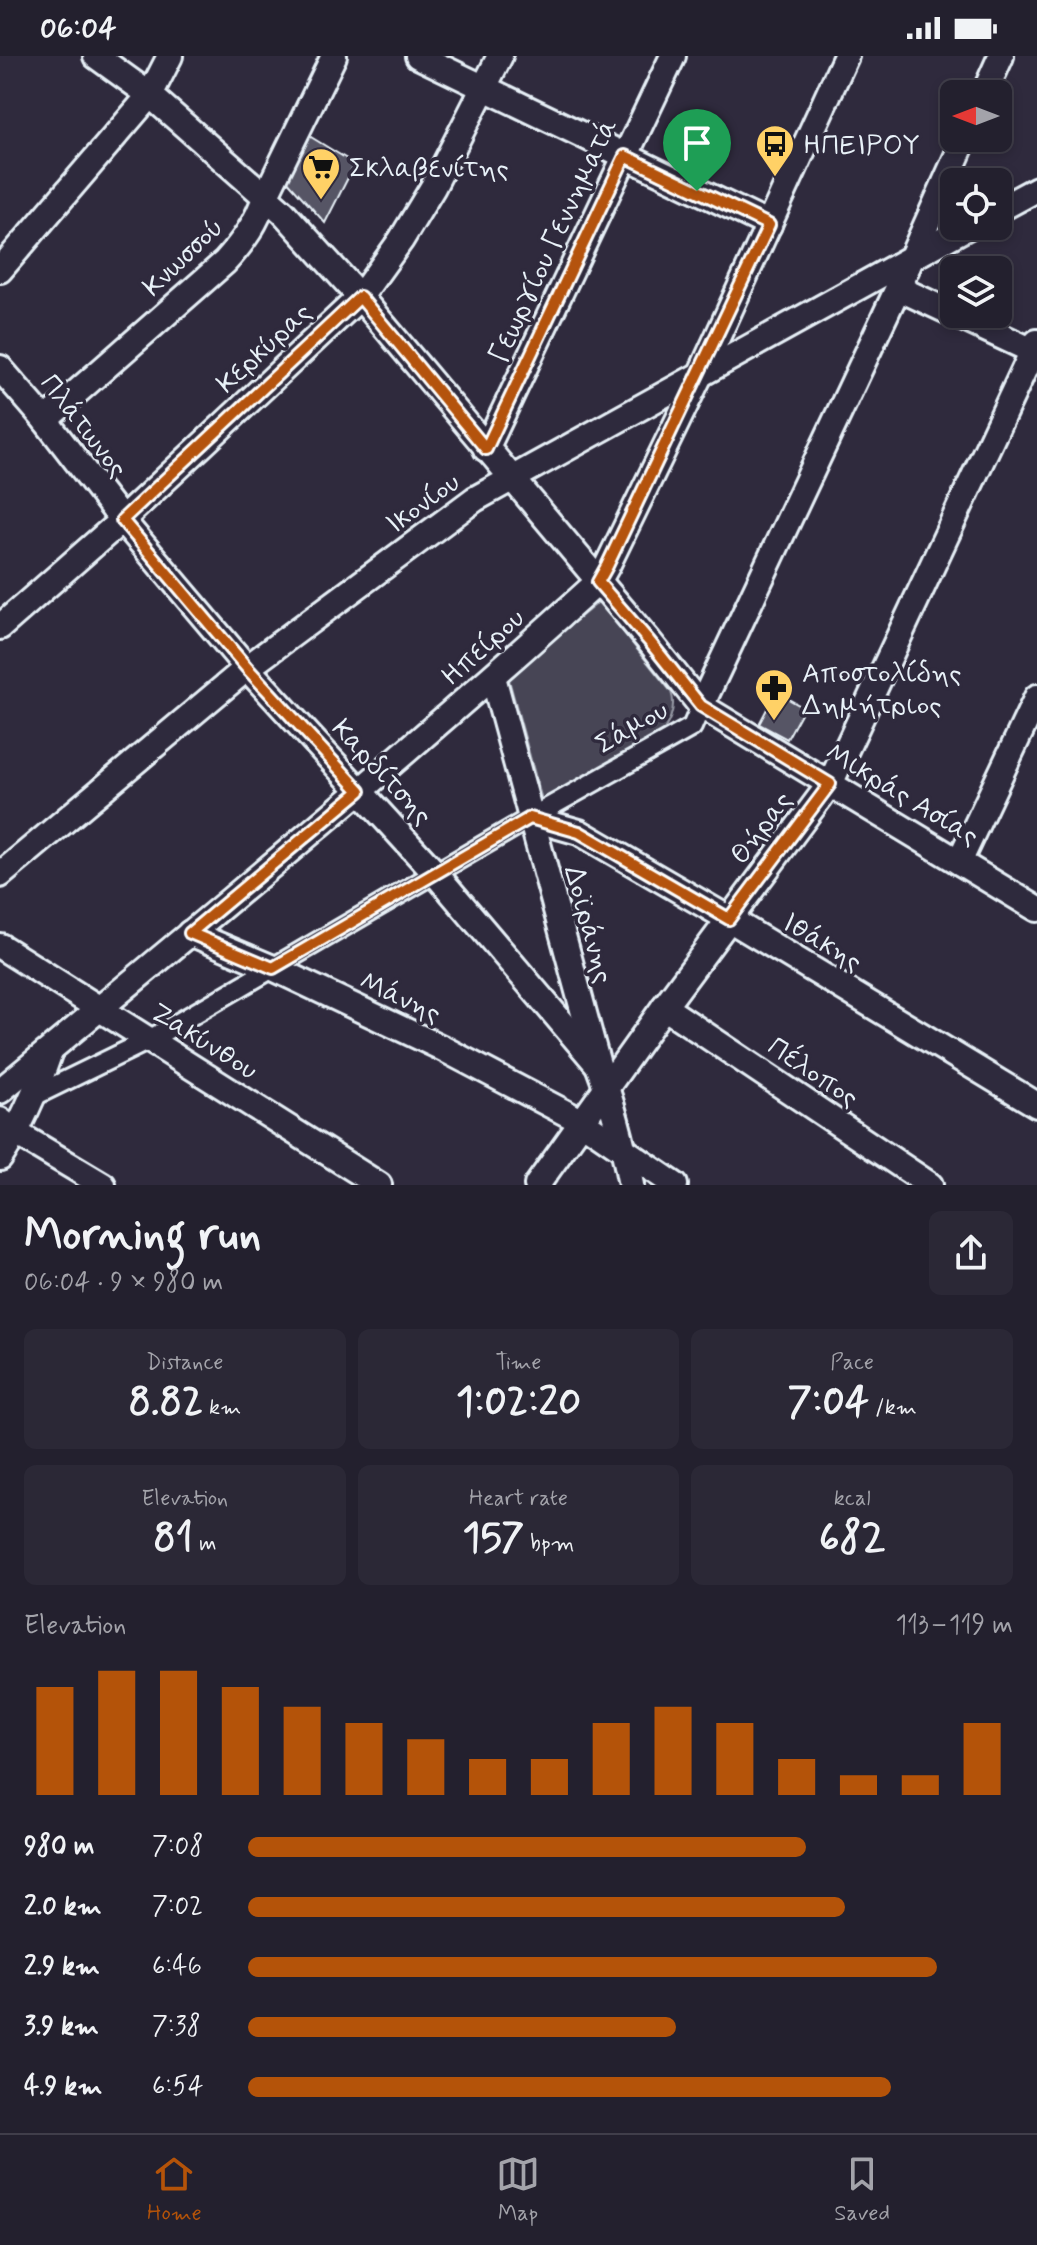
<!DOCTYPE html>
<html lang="en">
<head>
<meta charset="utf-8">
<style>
  :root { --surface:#23202e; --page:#2b2836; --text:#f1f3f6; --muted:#a3a3aa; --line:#403e4a; --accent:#b45309 }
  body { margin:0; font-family:Mynerve,sans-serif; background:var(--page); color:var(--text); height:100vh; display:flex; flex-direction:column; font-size:30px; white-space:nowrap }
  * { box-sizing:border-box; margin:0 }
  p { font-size:26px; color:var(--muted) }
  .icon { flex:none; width:44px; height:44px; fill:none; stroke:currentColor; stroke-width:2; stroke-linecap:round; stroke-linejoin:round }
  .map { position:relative; height:1129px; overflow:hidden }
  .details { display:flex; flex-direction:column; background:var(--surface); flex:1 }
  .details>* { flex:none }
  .needle { width:52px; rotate:270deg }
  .fabs { position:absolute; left:940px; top:24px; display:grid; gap:16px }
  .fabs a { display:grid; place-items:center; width:72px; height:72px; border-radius:12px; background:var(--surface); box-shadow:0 4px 12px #0003,0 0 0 2px var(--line); font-size:40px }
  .pin { position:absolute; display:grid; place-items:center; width:68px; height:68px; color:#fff; margin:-82px -34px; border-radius:50% 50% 50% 0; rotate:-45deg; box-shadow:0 0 8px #0007 }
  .pin .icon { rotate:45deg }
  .round { display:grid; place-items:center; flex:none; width:84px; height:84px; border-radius:12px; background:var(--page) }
  .headline { display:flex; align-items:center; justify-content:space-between; height:136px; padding:0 24px }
  h1 { font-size:44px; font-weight:700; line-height:60px }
  .stats { display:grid; grid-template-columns:repeat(3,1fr); gap:12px; height:136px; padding:8px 24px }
  .stats div { display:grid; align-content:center; border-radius:12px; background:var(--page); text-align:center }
  .stats b { font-size:40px; font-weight:700 }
  .stats small { font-size:22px; font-weight:400 }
  .stats p { font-size:22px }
  .chart { height:224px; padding:16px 24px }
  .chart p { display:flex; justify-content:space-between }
  .chart svg { width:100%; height:144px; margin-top:8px; stroke:var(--accent); stroke-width:6 }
  ul { padding:0 24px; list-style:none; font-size:26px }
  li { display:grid; grid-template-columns:128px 96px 1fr; align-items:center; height:60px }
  li i { height:20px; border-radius:10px; background:var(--accent) }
  .status { display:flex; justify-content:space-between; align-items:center; height:56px; padding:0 40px; background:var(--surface); direction:ltr }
  .status svg { height:22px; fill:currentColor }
  .dock { display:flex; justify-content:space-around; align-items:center; height:112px; border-top:2px solid var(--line); background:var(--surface); font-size:22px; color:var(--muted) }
  .dock a { display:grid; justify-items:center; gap:4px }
  .dock .on { color:var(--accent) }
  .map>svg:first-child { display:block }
  .green { fill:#464455; stroke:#979aa6; stroke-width:2 }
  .building { fill:#575565; stroke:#e8f1f8; stroke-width:2 }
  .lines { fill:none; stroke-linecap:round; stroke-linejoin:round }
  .pedestrian-casing { stroke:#e8f1f8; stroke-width:24 }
  .minor-casing { stroke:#e8f1f8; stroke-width:30 }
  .pedestrian { stroke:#2f2a3d; stroke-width:18 }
  .minor { stroke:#2f2a3d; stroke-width:24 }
  .route-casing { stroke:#fff; stroke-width:16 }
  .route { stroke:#b45309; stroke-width:10 }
  .labels { text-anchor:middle; stroke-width:7; stroke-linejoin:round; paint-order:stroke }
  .poi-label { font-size:28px; fill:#e8f1f8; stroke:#2f2a3d; text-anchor:start }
  .street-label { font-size:28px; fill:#e8f1f8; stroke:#2f2a3d }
</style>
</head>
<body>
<div class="status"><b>06:04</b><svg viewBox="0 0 49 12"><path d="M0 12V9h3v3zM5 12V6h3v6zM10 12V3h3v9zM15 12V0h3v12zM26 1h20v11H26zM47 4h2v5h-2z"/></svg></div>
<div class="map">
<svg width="1037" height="1129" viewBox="0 0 1037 1129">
  <rect width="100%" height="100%" fill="#2f2a3d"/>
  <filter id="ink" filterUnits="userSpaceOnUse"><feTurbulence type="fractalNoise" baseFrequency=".0125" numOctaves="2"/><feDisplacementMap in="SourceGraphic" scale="16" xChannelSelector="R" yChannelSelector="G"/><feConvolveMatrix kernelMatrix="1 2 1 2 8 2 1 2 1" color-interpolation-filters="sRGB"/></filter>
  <g filter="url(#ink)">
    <path class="green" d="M599 546 671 636C677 652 669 671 656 682L542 744 508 620Z"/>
    <g class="building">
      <polygon points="306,78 355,108 325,167 285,122"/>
      <polygon points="776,636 804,652 787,683 759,668"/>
    </g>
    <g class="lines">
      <defs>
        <polyline id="pedestrian" points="34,1040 149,984 530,762 692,671 701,650"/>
        <g id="minor">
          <polyline points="96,0 150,39 283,156 360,241 649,585 701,650 1037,853"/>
          <polyline points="418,0 769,169"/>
          <polyline points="984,38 1001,0"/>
          <polyline points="998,154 1037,133"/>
          <polyline points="0,214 150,39 170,0"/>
          <polyline points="898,232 1037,297"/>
          <polyline points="0,312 45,364 122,464 247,612 435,817 598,1009"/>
          <path d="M45 364 225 206C244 185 257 166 266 139L334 0"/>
          <polyline points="486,393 673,0"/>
          <polyline points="0,571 122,464 360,241 401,184 433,131 500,0"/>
          <path d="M493 621 598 1009C613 1048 623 1088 631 1129"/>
          <polyline points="701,650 898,232 965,82"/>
          <polyline points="530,762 579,776 729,863 1037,1049"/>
          <polyline points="959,806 1037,641"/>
          <polyline points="0,819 247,612 475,443 969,170"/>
          <polyline points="190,877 273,912 440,991 583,1066 675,1129"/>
          <polyline points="0,890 379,1129"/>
          <polyline points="664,951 930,1129"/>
          <path d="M0 1035C202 868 404 702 598 526L607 510 700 319 846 0"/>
          <polyline points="0,1064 16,1077 103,1129"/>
          <path d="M0 1102C22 1068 37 1033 50 995"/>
          <polyline points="537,1129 664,951 830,728 1037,286"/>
        </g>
      </defs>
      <use href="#pedestrian" class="pedestrian-casing"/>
      <use href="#minor" class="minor-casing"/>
      <use href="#pedestrian" class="pedestrian"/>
      <use href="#minor" class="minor"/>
    </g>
  </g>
  <g class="lines" filter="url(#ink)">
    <defs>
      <polygon id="route" points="625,100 769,169 607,510 598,526 649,585 701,650 830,728 729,863 579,776 530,762 273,912 190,877 360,735 247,612 122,464 360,241 486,393"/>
    </defs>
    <use href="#route" class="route-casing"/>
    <use href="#route" class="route"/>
  </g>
  <defs>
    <symbol id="bus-pin" viewBox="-11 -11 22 30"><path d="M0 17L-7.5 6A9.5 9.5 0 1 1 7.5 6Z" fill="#ffd166" stroke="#2f2a3d"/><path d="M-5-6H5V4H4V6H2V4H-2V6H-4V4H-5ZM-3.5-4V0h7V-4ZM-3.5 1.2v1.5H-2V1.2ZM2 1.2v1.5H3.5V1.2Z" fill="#111"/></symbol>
    <symbol id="supermarket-pin" viewBox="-11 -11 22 30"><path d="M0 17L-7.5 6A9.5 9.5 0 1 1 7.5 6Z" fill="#ffd166" stroke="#2f2a3d"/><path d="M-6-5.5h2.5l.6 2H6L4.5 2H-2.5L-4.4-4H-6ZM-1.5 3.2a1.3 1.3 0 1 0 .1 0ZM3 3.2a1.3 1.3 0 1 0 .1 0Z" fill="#111"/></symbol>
    <symbol id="pharmacy-pin" viewBox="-11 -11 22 30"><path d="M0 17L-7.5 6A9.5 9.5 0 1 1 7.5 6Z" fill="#ffd166" stroke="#2f2a3d"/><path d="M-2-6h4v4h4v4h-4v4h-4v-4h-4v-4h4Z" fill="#111"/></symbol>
  </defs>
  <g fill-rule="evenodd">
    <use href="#bus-pin" x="753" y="66" width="44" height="60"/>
    <use href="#supermarket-pin" x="299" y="89" width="44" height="60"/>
    <use href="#pharmacy-pin" x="752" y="610" width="44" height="60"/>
  </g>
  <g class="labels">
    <g class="poi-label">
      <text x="803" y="98">ΗΠΕΙΡΟΥ</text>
      <text x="349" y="121">Σκλαβενίτης</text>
      <text x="802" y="626">Αποστολίδης<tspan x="802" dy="32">Δημήτριος</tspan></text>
    </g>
    <g class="street-label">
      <text transform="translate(552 184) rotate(-65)" y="10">Γεωργίου Γεννηματά</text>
      <text transform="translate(182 200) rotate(-44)" y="10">Κνωσσού</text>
      <text transform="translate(263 291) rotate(-43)" y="10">Κερκύρας</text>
      <text transform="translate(85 369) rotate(52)" y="10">Πλάτωνος</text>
      <text transform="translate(422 446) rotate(-36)" y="10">Ικονίου</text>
      <text transform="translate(482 590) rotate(-42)" y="10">Ηπείρου</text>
      <text transform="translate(631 670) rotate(-30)" y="10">Σάμου</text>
      <text transform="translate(383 715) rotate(47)" y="10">Καρδίτσης</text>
      <text transform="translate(903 737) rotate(31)" y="10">Μικράς Ασίας</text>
      <text transform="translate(760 771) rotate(-53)" y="10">Θήρας</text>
      <text transform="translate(590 868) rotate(75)" y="10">Δοϊράνης</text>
      <text transform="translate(823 885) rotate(31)" y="10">Ιθάκης</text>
      <text transform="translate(401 940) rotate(25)" y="10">Μάνης</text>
      <text transform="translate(205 984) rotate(32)" y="10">Ζακύνθου</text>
      <text transform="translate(814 1015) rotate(34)" y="10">Πέλοπος</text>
    </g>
  </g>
</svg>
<div class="fabs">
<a><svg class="needle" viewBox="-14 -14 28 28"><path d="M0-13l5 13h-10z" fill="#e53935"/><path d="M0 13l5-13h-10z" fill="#a3a3aa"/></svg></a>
<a><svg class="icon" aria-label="locate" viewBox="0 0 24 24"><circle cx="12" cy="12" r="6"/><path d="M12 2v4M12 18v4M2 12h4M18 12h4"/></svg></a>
<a><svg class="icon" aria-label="layers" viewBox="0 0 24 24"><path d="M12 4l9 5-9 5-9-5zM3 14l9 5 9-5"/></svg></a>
</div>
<div class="pin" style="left:697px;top:135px;background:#1e9e55"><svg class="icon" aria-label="arrive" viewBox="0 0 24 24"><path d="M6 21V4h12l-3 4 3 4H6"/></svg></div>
</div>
<section class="details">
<div class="headline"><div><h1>Morning run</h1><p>06:04 · 9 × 980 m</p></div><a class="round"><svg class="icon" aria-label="share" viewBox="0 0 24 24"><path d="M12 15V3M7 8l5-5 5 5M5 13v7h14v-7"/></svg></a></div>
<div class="stats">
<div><p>Distance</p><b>8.82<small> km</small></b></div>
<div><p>Time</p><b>1:02:20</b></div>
<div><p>Pace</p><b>7:04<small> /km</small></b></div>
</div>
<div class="stats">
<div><p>Elevation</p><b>81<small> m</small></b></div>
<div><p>Heart rate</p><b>157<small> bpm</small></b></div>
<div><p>kcal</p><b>682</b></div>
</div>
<div class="chart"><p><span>Elevation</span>113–119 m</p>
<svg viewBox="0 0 160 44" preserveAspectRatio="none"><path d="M5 44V11M15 44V6M25 44V6M35 44V11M45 44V17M55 44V22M65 44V27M75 44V33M85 44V33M95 44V22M105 44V17M115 44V22M125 44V33M135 44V38M145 44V38M155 44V22"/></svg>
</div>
<ul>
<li><b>980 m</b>7:08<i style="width:73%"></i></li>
<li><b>2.0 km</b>7:02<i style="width:78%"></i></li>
<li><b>2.9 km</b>6:46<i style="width:90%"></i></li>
<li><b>3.9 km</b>7:38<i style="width:56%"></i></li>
<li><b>4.9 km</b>6:54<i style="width:84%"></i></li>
</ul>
</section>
<nav class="dock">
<a class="on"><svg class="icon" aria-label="home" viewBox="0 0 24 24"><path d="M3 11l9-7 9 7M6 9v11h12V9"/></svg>Home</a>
<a><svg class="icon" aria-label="map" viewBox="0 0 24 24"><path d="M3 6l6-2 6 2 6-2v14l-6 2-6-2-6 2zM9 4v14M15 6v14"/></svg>Map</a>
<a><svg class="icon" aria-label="saved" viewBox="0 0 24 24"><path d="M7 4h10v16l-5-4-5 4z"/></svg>Saved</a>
</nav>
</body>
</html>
